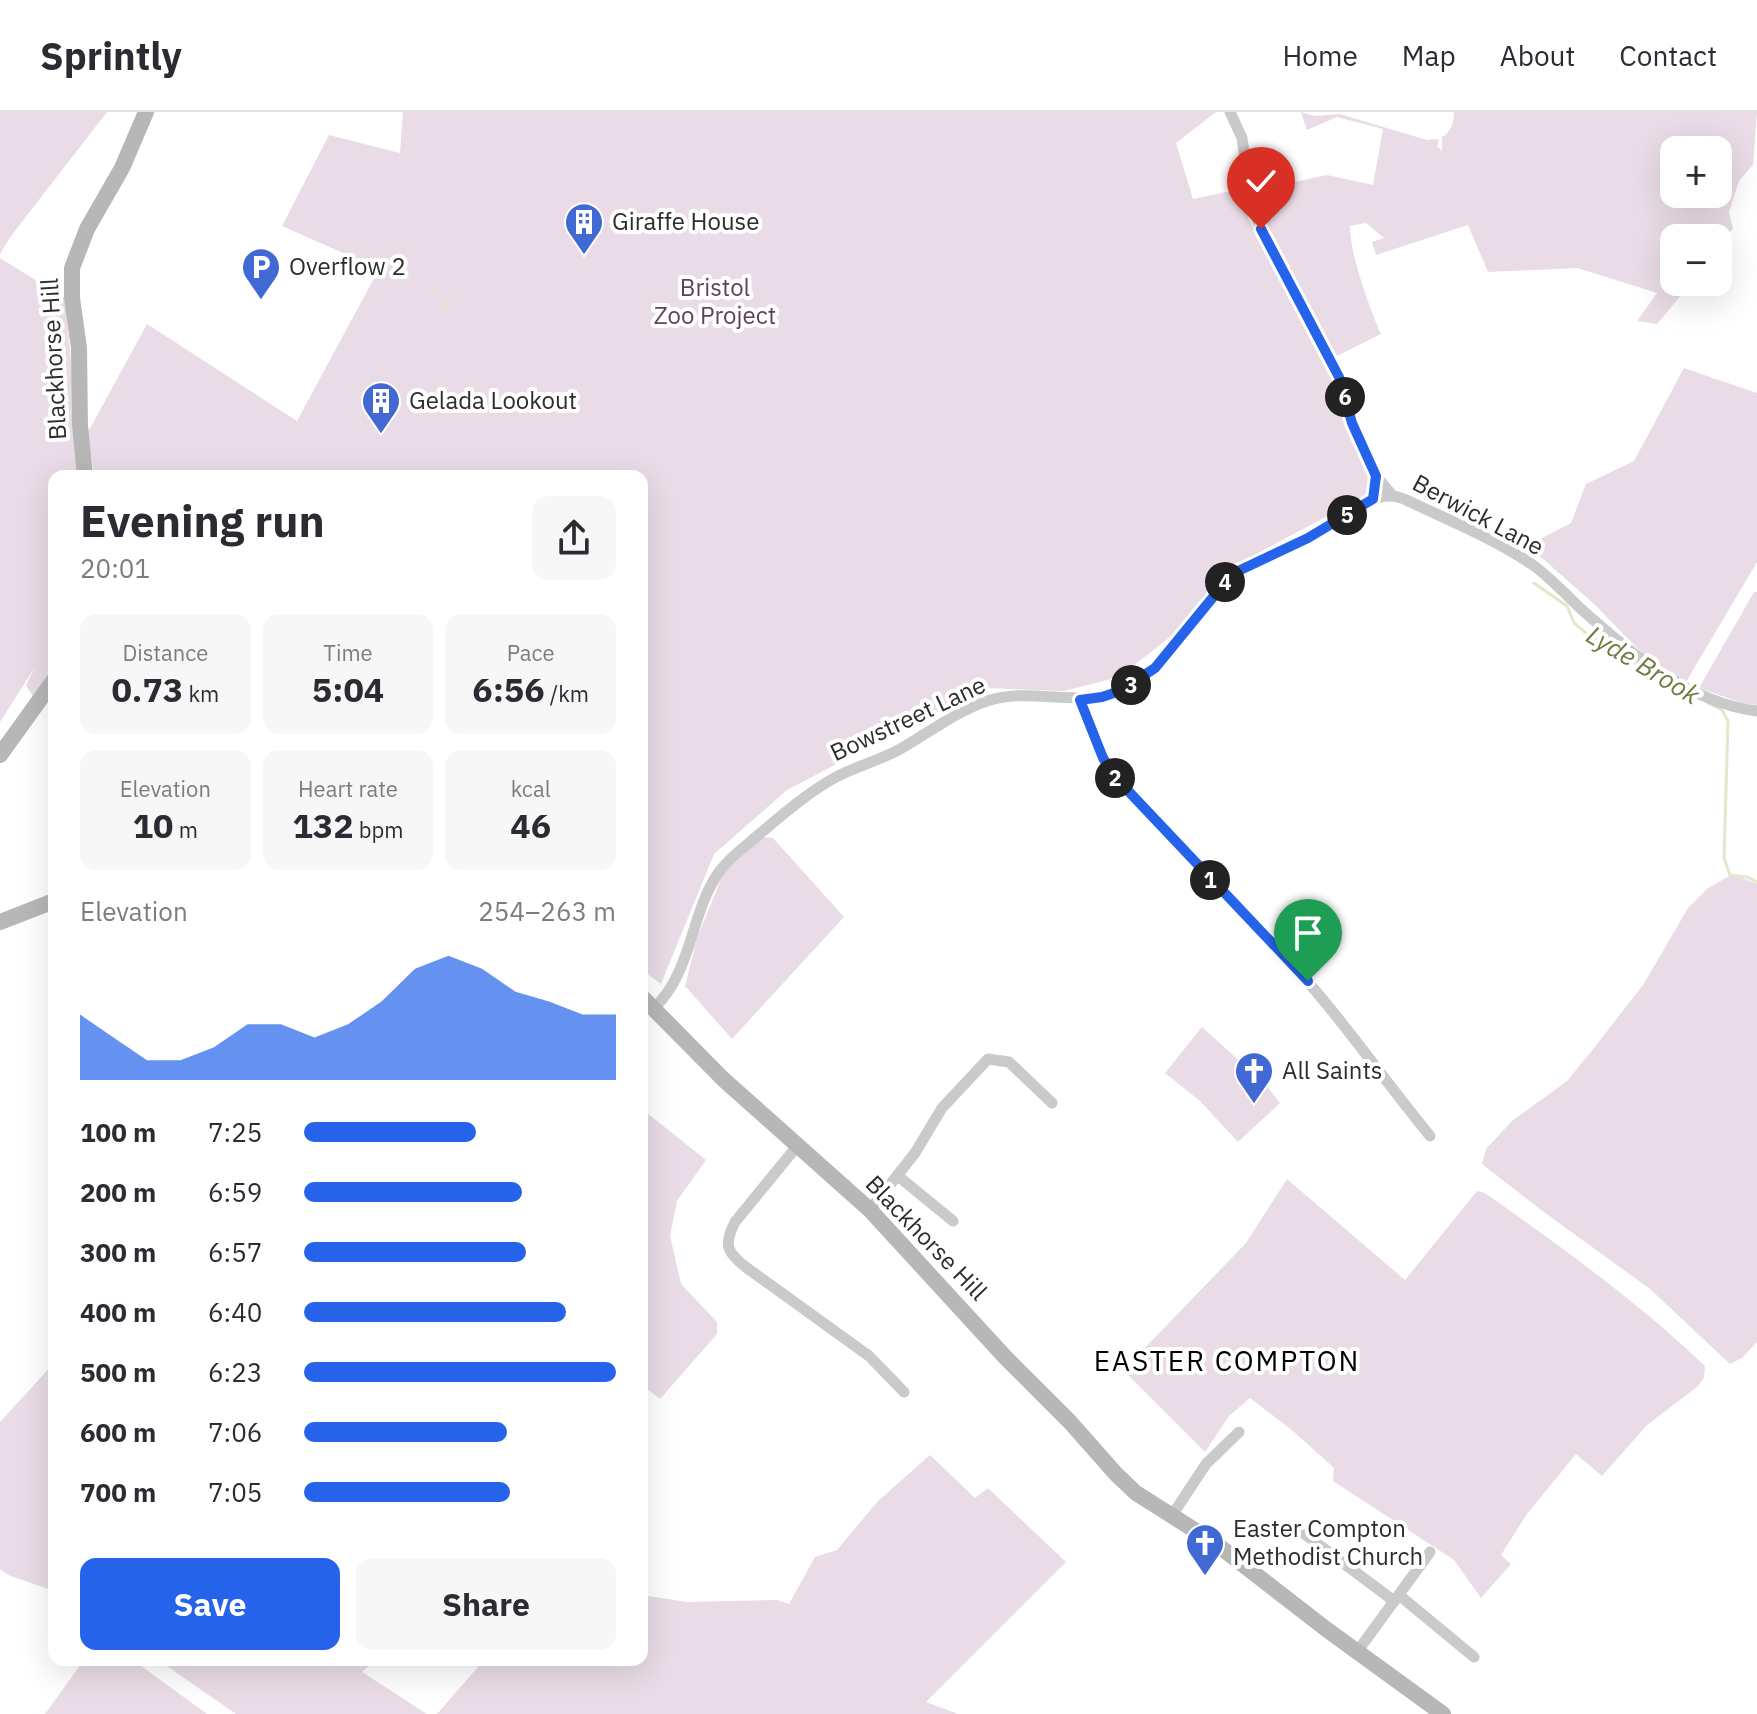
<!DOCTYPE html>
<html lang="en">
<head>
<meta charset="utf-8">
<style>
  :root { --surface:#fff; --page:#f7f7f7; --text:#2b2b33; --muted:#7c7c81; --line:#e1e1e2; --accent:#2563eb }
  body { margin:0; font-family:"IBM Plex Sans",sans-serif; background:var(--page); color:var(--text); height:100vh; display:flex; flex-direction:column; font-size:30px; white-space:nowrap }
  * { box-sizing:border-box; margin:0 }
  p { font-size:26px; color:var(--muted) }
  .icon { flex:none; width:44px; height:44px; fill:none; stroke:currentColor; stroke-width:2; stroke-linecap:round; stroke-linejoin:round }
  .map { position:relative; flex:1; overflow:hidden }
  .sheet { position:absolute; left:48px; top:358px; width:600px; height:1196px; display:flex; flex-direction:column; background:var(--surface); border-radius:16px; box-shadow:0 8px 32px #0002 }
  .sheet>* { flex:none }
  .controls { position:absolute; left:1660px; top:24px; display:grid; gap:16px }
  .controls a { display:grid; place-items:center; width:72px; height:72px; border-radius:16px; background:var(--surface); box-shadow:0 8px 32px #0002; font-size:40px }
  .pin { position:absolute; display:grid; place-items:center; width:68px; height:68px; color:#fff; margin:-82px -34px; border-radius:50% 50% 50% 0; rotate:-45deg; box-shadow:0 0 8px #0007 }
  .pin .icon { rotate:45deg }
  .km { position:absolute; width:40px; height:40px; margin:-20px; border-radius:50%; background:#222; color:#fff; font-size:22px; line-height:40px; text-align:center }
  .round { display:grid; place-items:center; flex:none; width:84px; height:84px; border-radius:16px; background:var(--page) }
  .summary { display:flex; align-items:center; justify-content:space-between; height:136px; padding:0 32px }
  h1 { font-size:44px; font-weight:700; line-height:60px }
  .figures { display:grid; grid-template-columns:repeat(3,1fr); gap:12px; height:136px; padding:8px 32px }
  .figures div { display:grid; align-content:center; border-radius:16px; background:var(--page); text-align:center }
  .figures b { font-size:34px; font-weight:700 }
  .figures small { font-size:22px; font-weight:400 }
  .figures p { font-size:22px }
  .chart { height:224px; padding:16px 32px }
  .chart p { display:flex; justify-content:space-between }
  .chart svg { width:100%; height:144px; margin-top:8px; fill:var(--accent); opacity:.7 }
  .action { display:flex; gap:16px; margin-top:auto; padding:16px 32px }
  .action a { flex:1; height:92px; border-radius:16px; background:var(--accent); color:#fff; font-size:32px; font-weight:700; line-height:92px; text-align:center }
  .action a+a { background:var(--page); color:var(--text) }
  ul { padding:0 32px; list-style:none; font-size:26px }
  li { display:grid; grid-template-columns:128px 96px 1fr; align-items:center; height:60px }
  li i { height:20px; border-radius:10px; background:var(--accent) }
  header { display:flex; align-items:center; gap:48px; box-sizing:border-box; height:112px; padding:0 40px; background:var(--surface); border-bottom:2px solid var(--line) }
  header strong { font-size:38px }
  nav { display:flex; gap:44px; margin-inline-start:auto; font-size:28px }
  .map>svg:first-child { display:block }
  .green { fill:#e9dce6; fill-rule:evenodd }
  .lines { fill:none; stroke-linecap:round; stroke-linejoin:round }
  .stream { stroke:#e2e8ca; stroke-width:3 }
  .street { stroke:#cacaca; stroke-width:11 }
  .secondary { stroke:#b7b7b7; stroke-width:16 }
  .route-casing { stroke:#fff; stroke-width:16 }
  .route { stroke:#2563eb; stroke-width:10 }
  .labels { text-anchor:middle; stroke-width:8; stroke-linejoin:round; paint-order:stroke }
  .poi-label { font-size:24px; fill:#2d2d2d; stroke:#fff; text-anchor:start }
  .park-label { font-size:24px; fill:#643f58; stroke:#fff }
  .street-label { font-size:24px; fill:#2d2d2d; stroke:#fff }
  .water-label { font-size:26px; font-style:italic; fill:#707b3f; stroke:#fff }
  .quarter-label { font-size:28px; letter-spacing:2px; fill:#000; stroke:#fff }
</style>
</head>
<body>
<header>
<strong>Sprintly</strong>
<nav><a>Home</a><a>Map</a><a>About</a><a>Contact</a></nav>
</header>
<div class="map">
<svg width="1757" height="1602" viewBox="0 0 1757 1602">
  <rect width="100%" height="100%" fill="#fff"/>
  <g class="green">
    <polygon points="0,0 107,0 11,124 0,142"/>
    <polygon points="403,0 1216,0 1176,31 1193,87 1241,77 1248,106 1333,262 1352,324 1375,379 1235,453 1174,522 1119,565 1064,579 983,576 787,678 714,742 661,872 642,858 642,364 94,364 88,320 147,212 297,309 379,157 282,114 329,23 400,41"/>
    <path d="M1301 0 1315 4 1340 2 1427 28 1439 27 1437 34 1442 39V25C1451 20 1454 10 1454 0H1757L1753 53 1739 69 1729 100 1733 117 1718 131V126H1674V170H1692L1657 212 1637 209 1657 181 1578 156 1488 160 1468 113 1376 143 1372 130 1384 126 1366 111 1350 114C1350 142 1369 195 1381 222L1333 246 1259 102 1253 79 1327 63 1373 73 1383 17 1337 5 1307 18ZM1674 38H1718V82H1674Z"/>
    <polygon points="0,146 65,186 82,364 54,364 54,557 34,586 26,573 35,555 0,610"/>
    <polygon points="1684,256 1757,281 1757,450 1686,570 1645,544 1594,492 1542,446 1517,439 1571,411 1586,372 1634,349"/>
    <polygon points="1754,480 1757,480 1757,593 1742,591 1699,576"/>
    <polygon points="761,725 773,726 844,805 732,927 685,874 697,826 723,762"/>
    <polygon points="1733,762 1757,772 1757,1230 1742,1246 1730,1252 1650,1177 1541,1098 1482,1052 1486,1037 1512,1009 1567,969 1590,941 1643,873 1688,796 1708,776"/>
    <polygon points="1202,915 1266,973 1280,991 1238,1030 1200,989 1165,961"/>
    <polygon points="642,997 706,1048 677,1089 670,1124 681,1172 717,1210 717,1222 660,1287 642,1273"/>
    <path d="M1287 1067 1405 1168 1477 1079 1485 1081C1561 1135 1637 1189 1705 1254L1704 1266 1697 1275 1647 1313 1602 1364 1576 1342 1527 1402 1501 1443 1511 1452 1481 1486 1454 1448 1333 1369 1334 1356 1293 1319 1250 1286 1229 1304 1205 1340 1127 1262 1139 1242 1246 1131Z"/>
    <polygon points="54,1251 54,1479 8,1463 0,1457 0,1310"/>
    <polygon points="930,1343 975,1386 988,1376 1066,1450 926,1590 958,1602 437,1602 478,1555 469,1548 642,1548 642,1483 687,1490 777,1488 789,1492 815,1445 837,1438 878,1389"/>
    <polygon points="84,1548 133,1548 207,1602 45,1602"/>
    <polygon points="158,1548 375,1548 362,1560 427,1602 236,1602"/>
  </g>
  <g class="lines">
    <g class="stream">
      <polyline points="442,196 450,187"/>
      <polyline points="1534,471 1567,494 1574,511 1586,521 1676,576"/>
      <polyline points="1708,591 1722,598 1728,609 1724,746 1730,763 1747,765 1757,770"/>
    </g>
    <g class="street">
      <polyline points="1230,0 1242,26 1251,90 1261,117 1339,265 1352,311 1365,342 1376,364 1392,383"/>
      <path d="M1080 588 1103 646 1115 665C1167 728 1229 783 1284 843 1337 900 1381 964 1430 1024"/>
      <path d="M654 896C693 859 690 801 719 760 727 749 739 739 749 731 776 708 805 682 836 665 857 654 881 648 902 636 930 620 957 599 987 589 1040 572 1089 604 1140 568 1179 540 1195 494 1231 463 1251 446 1282 438 1307 426 1330 415 1351 395 1375 387 1385 383 1394 383 1404 387 1446 407 1491 425 1530 451 1548 463 1564 481 1580 496 1629 540 1689 591 1757 599"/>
      <path d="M798 1033 735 1110C723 1133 727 1141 747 1156L869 1244 904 1280"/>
      <polyline points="898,1064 953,1109"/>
      <polyline points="870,1098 915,1041 942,996 988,947 1009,950 1052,991"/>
      <polyline points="1171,1405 1206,1352 1239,1320"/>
      <polyline points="1294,1414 1394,1489"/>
      <polyline points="1399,1483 1474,1545"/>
      <polyline points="1357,1540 1430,1440"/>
    </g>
    <g class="secondary">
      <polyline points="85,364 80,313 79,236 72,186 72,156 87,117 122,56 146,0"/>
      <polyline points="0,643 54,568"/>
      <polyline points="0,810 54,789"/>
      <polyline points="642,885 723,967 870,1098 1005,1245 1070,1310 1116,1362 1136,1381 1215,1431 1326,1517 1443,1602"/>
    </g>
  </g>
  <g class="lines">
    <defs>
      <polyline id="route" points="1261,117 1339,265 1352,311 1376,364 1373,387 1308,426 1232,462 1155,556 1120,579 1102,585 1080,588 1103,646 1115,665 1308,869"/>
    </defs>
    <use href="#route" class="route-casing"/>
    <use href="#route" class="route"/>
  </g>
  <defs>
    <symbol id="building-pin" viewBox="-11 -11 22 30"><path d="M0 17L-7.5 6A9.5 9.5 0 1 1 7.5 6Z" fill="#4169d3" stroke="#fff"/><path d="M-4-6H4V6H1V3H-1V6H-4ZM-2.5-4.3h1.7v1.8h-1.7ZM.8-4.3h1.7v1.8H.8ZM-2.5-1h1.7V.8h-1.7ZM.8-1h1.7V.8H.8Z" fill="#fff"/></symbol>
    <symbol id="parking-pin" viewBox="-11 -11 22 30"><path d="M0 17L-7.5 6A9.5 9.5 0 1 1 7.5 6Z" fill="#4169d3" stroke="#fff"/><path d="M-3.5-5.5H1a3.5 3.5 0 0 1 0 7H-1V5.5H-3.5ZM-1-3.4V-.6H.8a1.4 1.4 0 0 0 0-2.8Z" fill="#fff"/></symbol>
    <symbol id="church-pin" viewBox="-11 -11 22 30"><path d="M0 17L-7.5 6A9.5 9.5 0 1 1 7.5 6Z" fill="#4169d3" stroke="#fff"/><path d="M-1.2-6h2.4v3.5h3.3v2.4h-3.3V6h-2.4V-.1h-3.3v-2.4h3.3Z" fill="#fff"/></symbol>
  </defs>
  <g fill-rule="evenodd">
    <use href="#building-pin" x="562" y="88" width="44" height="60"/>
    <use href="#parking-pin" x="239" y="133" width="44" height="60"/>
    <use href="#building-pin" x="359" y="267" width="44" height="60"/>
    <use href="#church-pin" x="1232" y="937" width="44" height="60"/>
    <use href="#church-pin" x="1183" y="1409" width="44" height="60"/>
  </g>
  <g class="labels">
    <g class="poi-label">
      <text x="612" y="118">Giraffe House</text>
      <text x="289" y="163">Overflow 2</text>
      <text x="409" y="297">Gelada Lookout</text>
      <text x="1282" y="967">All Saints</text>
      <text x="1233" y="1425">Easter Compton<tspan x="1233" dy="28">Methodist Church</tspan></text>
    </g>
    <g class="park-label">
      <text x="715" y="184">Bristol<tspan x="715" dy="28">Zoo Project</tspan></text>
    </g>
    <g class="street-label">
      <text transform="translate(54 247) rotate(-93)" y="8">Blackhorse Hill</text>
      <text transform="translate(1478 403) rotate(28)" y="8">Berwick Lane</text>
      <text transform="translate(908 607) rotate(-25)" y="8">Bowstreet Lane</text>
      <text transform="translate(926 1126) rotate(46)" y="8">Blackhorse Hill</text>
    </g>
    <g class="water-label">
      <text transform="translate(1643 553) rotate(31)" y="9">Lyde Brook</text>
    </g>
    <g class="quarter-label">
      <text x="1227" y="1259">EASTER COMPTON</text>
    </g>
  </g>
</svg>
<div class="controls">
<a>+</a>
<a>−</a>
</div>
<div class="pin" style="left:1308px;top:869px;background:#1e9e55"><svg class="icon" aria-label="arrive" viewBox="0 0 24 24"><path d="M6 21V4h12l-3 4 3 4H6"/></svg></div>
<div class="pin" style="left:1261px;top:117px;background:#d93025"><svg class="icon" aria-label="check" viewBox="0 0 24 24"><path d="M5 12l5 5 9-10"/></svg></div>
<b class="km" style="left:1210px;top:768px">1</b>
<b class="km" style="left:1115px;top:666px">2</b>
<b class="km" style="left:1131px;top:573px">3</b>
<b class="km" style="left:1225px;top:470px">4</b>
<b class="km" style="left:1347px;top:403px">5</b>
<b class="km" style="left:1345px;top:285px">6</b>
<section class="sheet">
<div class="summary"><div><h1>Evening run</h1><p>20:01</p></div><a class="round"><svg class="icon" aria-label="share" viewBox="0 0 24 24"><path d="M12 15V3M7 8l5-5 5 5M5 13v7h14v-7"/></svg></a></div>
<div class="figures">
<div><p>Distance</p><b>0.73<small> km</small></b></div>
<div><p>Time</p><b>5:04</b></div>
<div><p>Pace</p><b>6:56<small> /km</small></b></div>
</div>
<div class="figures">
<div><p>Elevation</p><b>10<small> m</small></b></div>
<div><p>Heart rate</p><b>132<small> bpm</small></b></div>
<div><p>kcal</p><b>46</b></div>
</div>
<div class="chart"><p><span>Elevation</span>254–263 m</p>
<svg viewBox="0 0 160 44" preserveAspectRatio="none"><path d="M0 44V24L10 31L20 38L30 38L40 34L50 27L60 27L70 31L80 27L90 20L100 10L110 6L120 10L130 17L140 20L150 24L160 24V44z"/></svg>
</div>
<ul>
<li><b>100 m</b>7:25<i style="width:55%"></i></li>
<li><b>200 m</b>6:59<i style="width:70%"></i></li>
<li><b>300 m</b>6:57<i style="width:71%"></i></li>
<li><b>400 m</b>6:40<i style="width:84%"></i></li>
<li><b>500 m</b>6:23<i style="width:100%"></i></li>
<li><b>600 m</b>7:06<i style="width:65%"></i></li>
<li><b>700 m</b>7:05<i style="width:66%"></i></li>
</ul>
<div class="action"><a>Save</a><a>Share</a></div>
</section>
</div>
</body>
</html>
